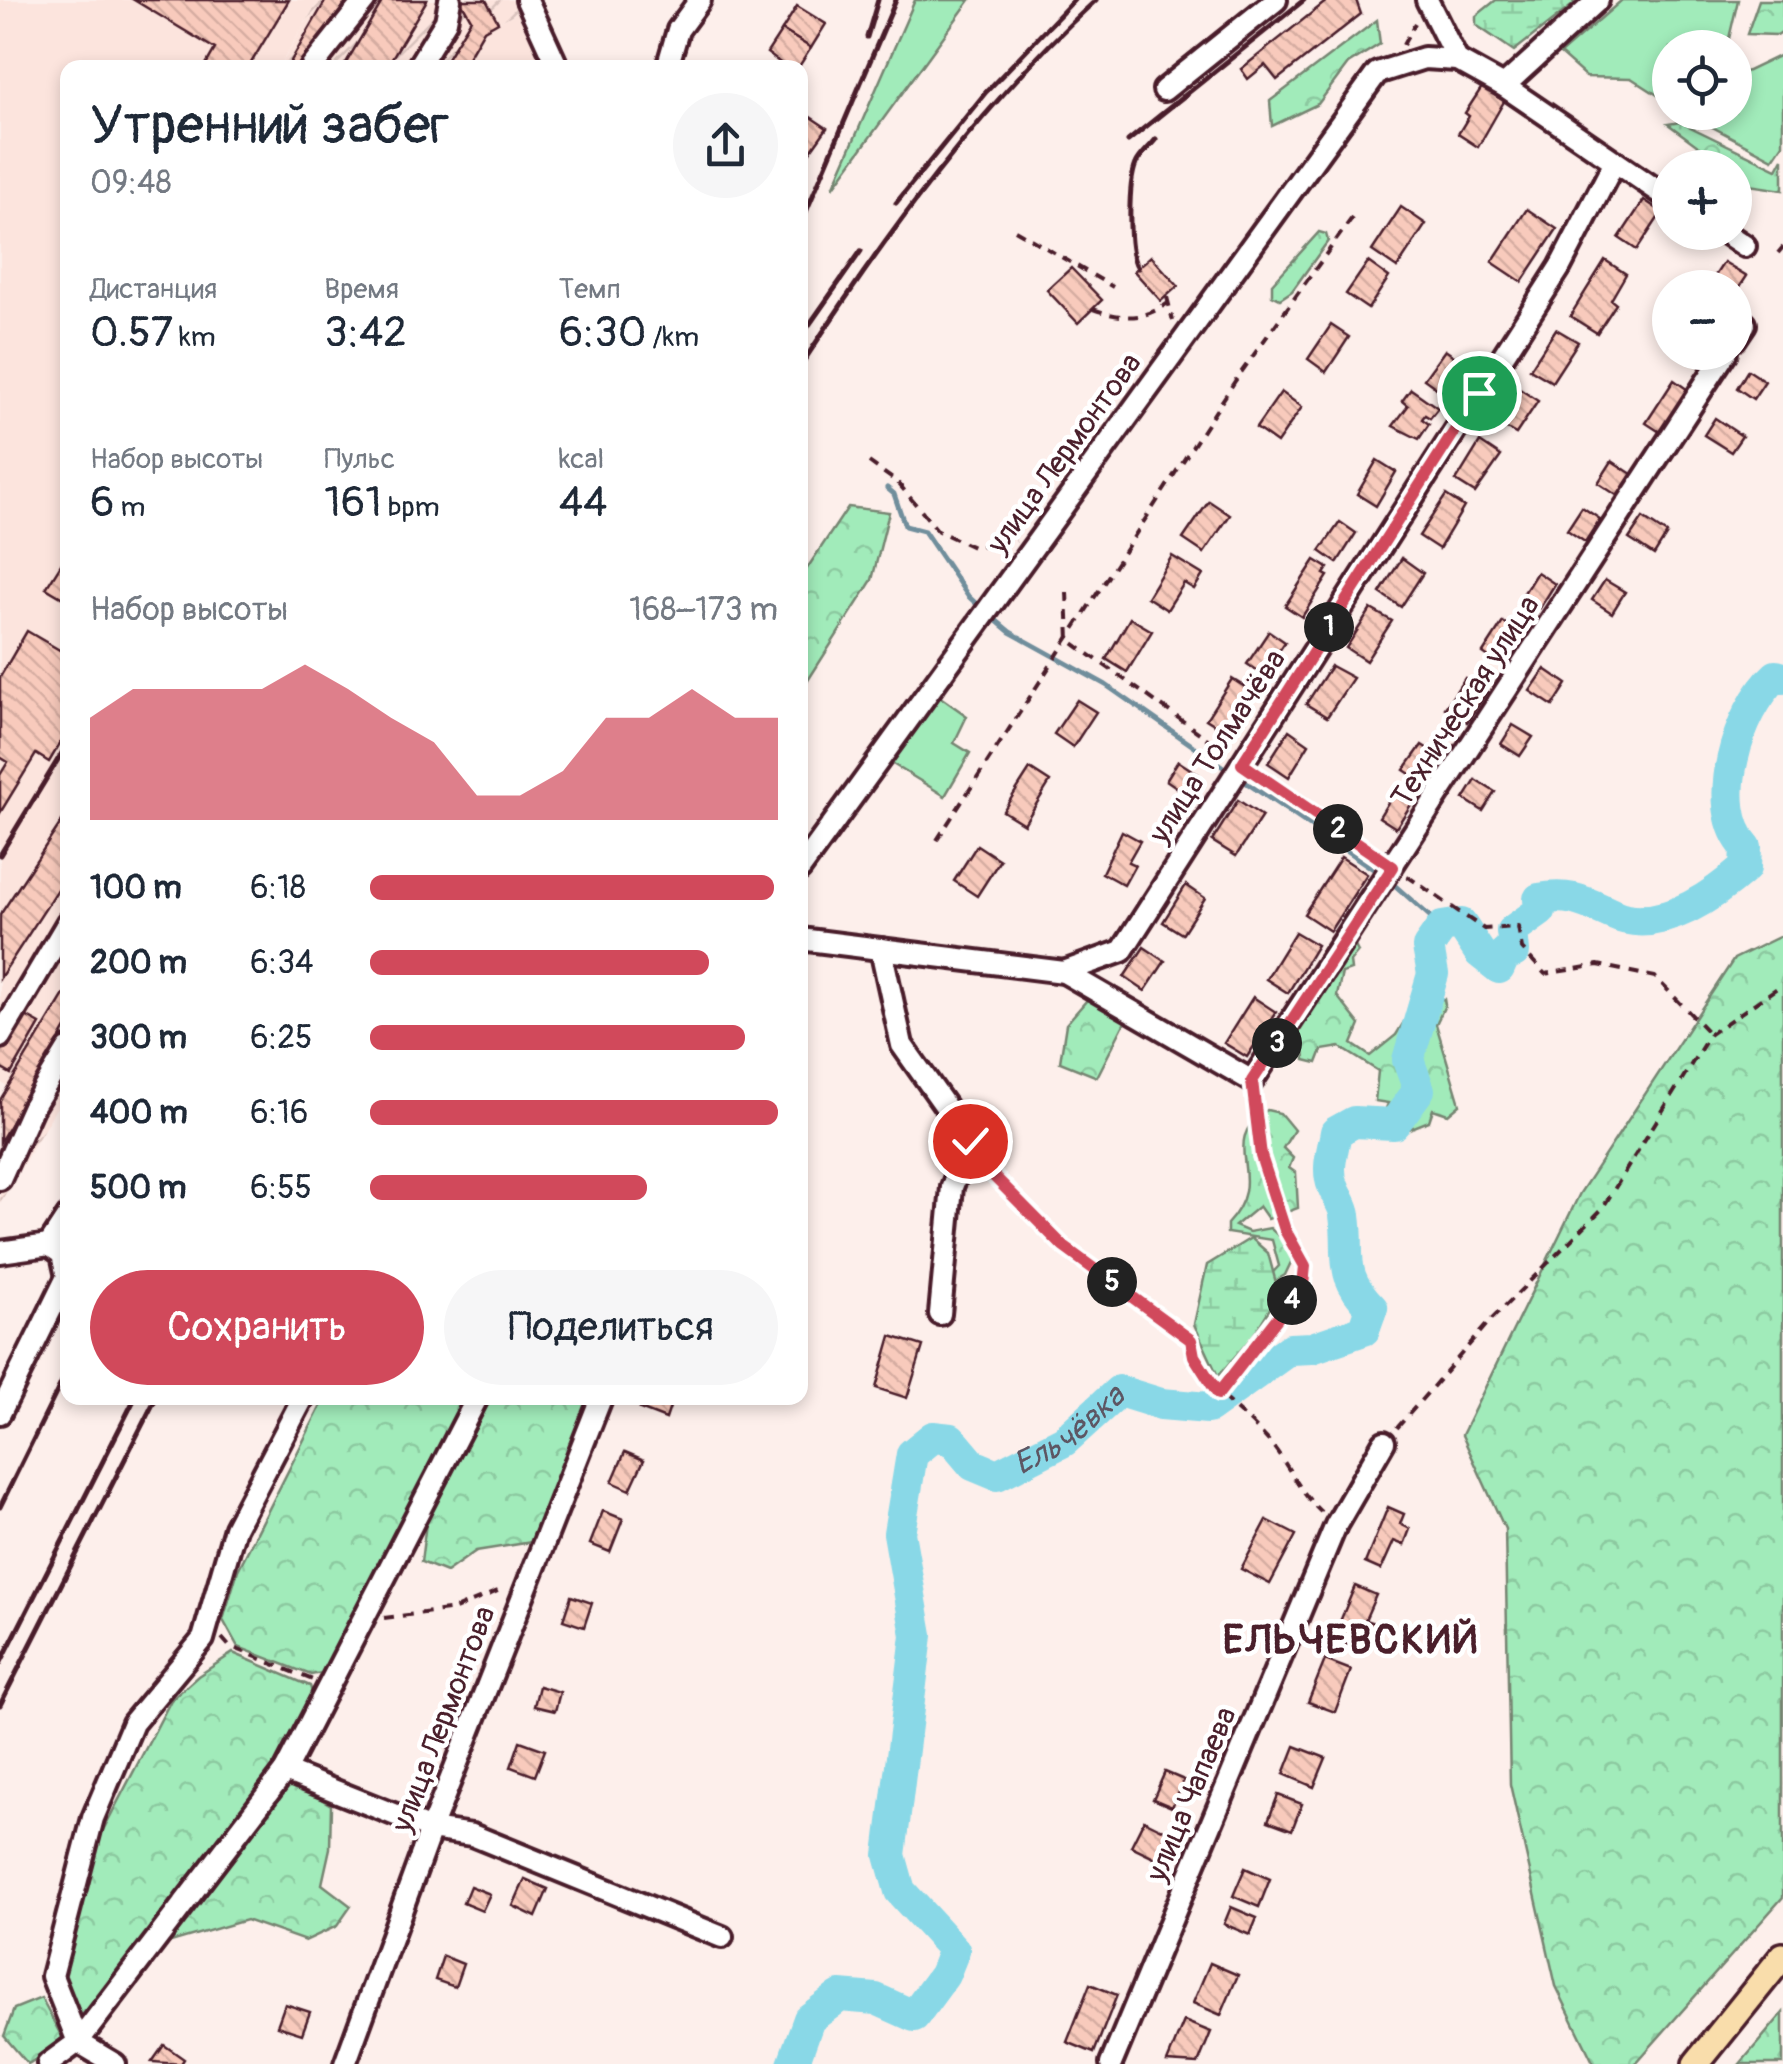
<!DOCTYPE html>
<html lang="ru">
<head>
<meta charset="utf-8">
<style>
  :root { --surface:#fff; --page:#f6f6f7; --text:#1f2937; --muted:#747a83; --accent:#d1495b }
  body { margin:0; font-family:Pangolin,sans-serif; background:var(--page); color:var(--text); height:100vh; display:flex; flex-direction:column; font-size:38px; white-space:nowrap }
  * { box-sizing:border-box; margin:0 }
  p { font-size:32px; color:var(--muted) }
  .icon { flex:none; width:55px; height:55px; fill:none; stroke:currentColor; stroke-width:2; stroke-linecap:round; stroke-linejoin:round }
  .map { position:relative; flex:1; overflow:hidden }
  .drawer { position:absolute; left:60px; top:60px; width:748px; height:1345px; display:flex; flex-direction:column; background:var(--surface); border-radius:20px; box-shadow:0 5px 15px #0003 }
  .drawer>* { flex:none }
  .tools { position:absolute; left:1652px; top:30px; display:grid; gap:20px }
  .tools a { display:grid; place-items:center; width:100px; height:100px; border-radius:50%; background:var(--surface); box-shadow:0 5px 15px #0003; font-size:50px }
  .pin { position:absolute; display:grid; place-items:center; width:85px; height:85px; color:#fff; margin:-42px; border:5px solid #fff; border-radius:50%; box-shadow:0 2px 10px #0007 }
  .km { position:absolute; width:50px; height:50px; margin:-25px; border-radius:50%; background:#222; color:#fff; font-size:28px; line-height:50px; text-align:center }
  .round { display:grid; place-items:center; flex:none; width:105px; height:105px; border-radius:52px; background:var(--page) }
  .headline { display:flex; align-items:center; justify-content:space-between; height:170px; padding:0 30px }
  h1 { font-size:55px; font-weight:600; line-height:75px }
  .metrics { display:grid; grid-template-columns:repeat(3,1fr); gap:15px; height:170px; padding:10px 30px }
  .metrics div { display:grid; align-content:center }
  .metrics b { font-size:42px; font-weight:600 }
  .metrics small { font-size:28px; font-weight:400 }
  .metrics p { font-size:28px }
  .chart { height:280px; padding:20px 30px }
  .chart p { display:flex; justify-content:space-between }
  .chart svg { width:100%; height:180px; margin-top:10px; fill:var(--accent); opacity:.7 }
  .button { display:flex; gap:20px; margin-top:auto; padding:20px 30px }
  .button a { flex:1; height:115px; border-radius:60px; background:var(--accent); color:#fff; font-size:40px; font-weight:600; line-height:115px; text-align:center }
  .button a+a { background:var(--page); color:var(--text) }
  ul { padding:0 30px; list-style:none; font-size:32px }
  li { display:grid; grid-template-columns:160px 120px 1fr; align-items:center; height:75px }
  li i { height:25px; border-radius:12px; background:var(--accent) }
  .map>svg:first-child { display:block }
  .built { fill:#fce4dd }
  .industrial { fill:url(#industrial-furrows) }
  .green { fill:#a1ebba; stroke:#768572; stroke-width:2.5 }
  .forest { fill:url(#forest-crowns); stroke:#768572; stroke-width:2.5 }
  .wetland { fill:url(#wetland-marsh); stroke:#768572; stroke-width:2.5 }
  .lines { fill:none; stroke-linecap:round; stroke-linejoin:round }
  .stream { stroke:#708e9c; stroke-width:5 }
  .river { stroke:#89d8e7; stroke-width:32 }
  .building { fill:url(#building-back-hatch); stroke:#4a1f2b; stroke-width:2.5 }
  .minor-casing { stroke:#4a1f2b; stroke-width:28 }
  .major-casing { stroke:#4a1f2b; stroke-width:32 }
  .path { stroke:#4a1f2b; stroke-width:4; stroke-dasharray:10 8; stroke-linecap:butt }
  .minor { stroke:#fff; stroke-width:20 }
  .major { stroke:#f9ddab; stroke-width:25 }
  .rail { stroke:#4a1f2b; stroke-width:5 }
  .route-casing { stroke:#fff; stroke-width:20 }
  .route { stroke:#d1495b; stroke-width:12 }
  .labels { text-anchor:middle; stroke-width:9; stroke-linejoin:round; paint-order:stroke }
  .street-label { font-size:30px; fill:#4a1f2b; stroke:#fff }
  .water-label { font-size:32px; font-style:italic; fill:#5d5663; stroke:#fff }
  .district-label { font-size:40px; font-weight:bold; letter-spacing:2.5px; fill:#4a1f2b; stroke:#fff }
</style>
</head>
<body>
<div class="map">
<svg width="1783" height="2064" viewBox="0 0 1783 2064">
  <defs>
    <pattern id="industrial-furrows" width="10" height="10" patternUnits="userSpaceOnUse" patternTransform="scale(2.5)"><rect width="10" height="10" fill="#fce4dd"/><path d="M-1 1l2-2M0 10L10 0M9 11l2-2" fill="none" stroke="#dac3be"/></pattern>
    <pattern id="forest-crowns" width="20" height="18" patternUnits="userSpaceOnUse" patternTransform="scale(2.5)"><rect width="20" height="18" fill="#a1ebba"/><path d="M2 6a3 3 0 1 1 6 0M12 15a3 3 0 1 1 6 0" fill="none" stroke="#8cc9a0"/></pattern>
    <pattern id="wetland-marsh" width="20" height="14" patternUnits="userSpaceOnUse" patternTransform="scale(2.5)"><rect width="20" height="14" fill="#a1ebba"/><path d="M1 5h8M5 5V1M11 12h8M15 12V8" fill="none" stroke="#8cc9a0"/></pattern>
    <pattern id="building-back-hatch" width="6" height="6" patternUnits="userSpaceOnUse" patternTransform="scale(2.5)"><rect width="6" height="6" fill="#f8cabc"/><path d="M-1 5l2 2M0 0l6 6M5-1l2 2" fill="none" stroke="#d6ada2"/></pattern>
  </defs>
  <rect width="100%" height="100%" fill="#fdefeb"/>
  <filter id="ink" filterUnits="userSpaceOnUse"><feTurbulence type="fractalNoise" baseFrequency=".01" numOctaves="2"/><feDisplacementMap in="SourceGraphic" scale="20" xChannelSelector="R" yChannelSelector="G"/><feConvolveMatrix kernelMatrix="1 2 1 2 8 2 1 2 1" color-interpolation-filters="sRGB"/></filter>
  <g filter="url(#ink)">
    <g class="built">
      <polygon points="0,0 319,0 279,67 68,68 67,988 8,1087 0,1082"/>
      <polygon points="519,11 543,58 524,67 463,68 486,29"/>
    </g>
    <g class="industrial">
      <polygon points="319,0 514,0 519,11 484,30 462,67 279,68"/>
      <polygon points="67,988 67,1090 0,1203 0,1100"/>
    </g>
    <g class="green">
      <polygon points="915,0 970,0 833,188"/>
      <polygon points="1622,0 1738,0 1727,47 1670,48 1670,103 1631,78 1586,77 1560,54"/>
      <polygon points="1783,54 1783,144 1773,159 1686,113 1735,112 1735,77"/>
      <polygon points="936,694 967,716 954,743 970,753 945,796 886,760"/>
    </g>
    <g class="forest">
      <polygon points="1759,0 1783,0 1783,31 1777,35 1747,34"/>
      <polygon points="1377,20 1380,44 1348,64 1318,104 1272,126 1270,101"/>
      <polygon points="1680,122 1777,169 1783,158 1783,190 1735,183 1735,168 1711,167 1702,149 1668,124"/>
      <polygon points="1319,232 1326,234 1328,241 1292,291 1280,299 1272,295 1272,284"/>
      <polygon points="848,507 889,512 872,580 800,693 800,579"/>
      <polygon points="1783,935 1783,1897 1635,2064 1594,2064 1556,1986 1510,1784 1505,1529 1462,1435 1580,1193 1734,959"/>
      <polygon points="1354,944 1358,952 1350,962 1351,970 1342,973 1337,996 1360,1025 1352,1044 1370,1056 1396,1035 1416,1002 1429,1003 1431,1013 1436,1000 1444,999 1445,1005 1436,1024 1460,1104 1448,1114 1433,1109 1429,1121 1404,1131 1391,1130 1383,1117 1388,1103 1375,1101 1378,1071 1340,1047 1322,1050 1317,1063 1305,1060 1304,1044 1289,1041"/>
      <polygon points="1094,992 1128,1016 1097,1077 1060,1062 1066,1024"/>
      <path d="M1267 1110 1280 1113 1294 1130 1283 1148 1293 1158 1289 1168 1296 1173 1298 1208 1268 1219 1259 1206 1235 1226 1249 1232 1270 1228 1281 1238 1293 1258 1285 1275 1248 1298 1279 1266 1272 1240 1227 1233V1224C1273 1175 1214 1145 1267 1110Z"/>
      <polygon points="325,1398 464,1398 322,1673 311,1675 238,1647 223,1620 238,1570"/>
      <polygon points="485,1398 591,1398 538,1541 476,1551 446,1572 421,1562 427,1515"/>
      <polygon points="233,1653 310,1686 313,1696 274,1770 85,2017 70,2010 59,1972 90,1855 171,1700 198,1676"/>
      <polygon points="291,1781 331,1805 330,1848 322,1884 351,1906 337,1926 305,1941 246,1920 164,1944"/>
      <polygon points="41,1998 64,2041 28,2064 4,2036 14,2009"/>
      <polygon points="1783,2013 1783,2064 1740,2064"/>
    </g>
    <g class="wetland">
      <polygon points="1496,0 1573,0 1574,4 1514,51 1476,25 1476,16"/>
      <polygon points="1251,1238 1268,1253 1279,1294 1253,1336 1218,1376 1194,1324 1207,1265"/>
    </g>
    <g class="lines">
      <g class="stream">
        <polyline points="887,488 894,494 905,526 924,531 968,596 983,610"/>
        <polyline points="992,617 1010,632 1106,685 1229,771"/>
        <polyline points="1238,777 1382,875"/>
        <polyline points="1391,882 1442,927"/>
      </g>
      <path class="river" id="s1" d="M793 2064 809 2019 840 1996 876 1999 914 2016 944 1975 954 1950 900 1891 890 1855 917 1635 899 1533 912 1454 933 1437 951 1439 973 1465 997 1475 1064 1441 1119 1391 1161 1404 1208 1408 1290 1349 1312 1348 1364 1330 1372 1308C1337 1273 1351 1258 1345 1215 1344 1205 1336 1196 1333 1186 1326 1169 1333 1150 1336 1132L1354 1122 1394 1124 1419 1090 1408 1060 1433 974 1428 947 1442 927 1461 924 1480 953 1499 968 1506 952H1514L1512 931 1540 911 1539 899C1570 893 1585 902 1612 914 1659 936 1713 896 1745 868L1746 847C1708 807 1738 710 1776 676L1783 678"/>
    </g>
    <g class="building">
      <polygon points="134,0 289,0 248,68 204,68 215,49"/>
      <polygon points="326,0 347,0 307,68 287,68"/>
      <polygon points="383,0 427,0 386,68 343,68"/>
      <polygon points="460,0 486,0 498,22 484,30 462,68 441,68 471,19"/>
      <polygon points="1328,0 1356,0 1361,14 1277,80 1265,65 1248,79 1241,69"/>
      <polygon points="797,6 826,24 811,48 782,30"/>
      <polygon points="782,30 811,48 798,68 787,68 767,53"/>
      <polygon points="1484,84 1506,98 1478,147 1458,134 1469,116 1465,113"/>
      <polygon points="806,114 827,128 800,166 800,123"/>
      <polygon points="1644,200 1662,212 1637,250 1619,238"/>
      <polygon points="1401,207 1426,224 1397,268 1372,251"/>
      <polygon points="1527,209 1557,229 1522,282 1492,262"/>
      <polygon points="1151,256 1178,286 1161,301 1134,271"/>
      <polygon points="1605,260 1626,274 1611,300 1616,304 1597,333 1570,316"/>
      <polygon points="1368,262 1389,277 1368,309 1346,294"/>
      <polygon points="1724,262 1747,276 1735,294 1735,288 1707,288"/>
      <polygon points="1071,268 1102,300 1078,323 1047,290"/>
      <polygon points="1331,325 1349,337 1326,372 1308,359"/>
      <polygon points="1556,329 1578,342 1552,382 1530,369"/>
      <polygon points="1445,350 1470,367 1449,397 1424,379"/>
      <polygon points="1748,370 1765,381 1753,399 1737,388"/>
      <polygon points="1674,380 1691,392 1663,434 1646,423"/>
      <polygon points="1518,388 1538,401 1516,434 1496,423"/>
      <polygon points="1411,389 1438,408 1430,418 1425,415 1422,419 1429,424 1419,439 1393,426 1408,406 1402,401"/>
      <polygon points="1281,392 1302,407 1277,443 1256,428"/>
      <polygon points="1715,418 1742,436 1731,452 1704,435"/>
      <polygon points="1480,442 1501,456 1475,493 1456,481"/>
      <polygon points="1377,460 1396,472 1376,506 1357,494"/>
      <polygon points="1612,461 1632,474 1618,496 1598,483"/>
      <polygon points="1446,495 1464,507 1439,549 1419,536"/>
      <polygon points="1209,501 1230,515 1204,553 1183,539"/>
      <polygon points="1582,507 1600,519 1585,542 1567,530"/>
      <polygon points="1643,518 1667,534 1654,555 1629,539"/>
      <polygon points="1340,522 1356,533 1337,563 1320,551"/>
      <polygon points="68,553 68,601 46,588"/>
      <polygon points="1172,556 1203,575 1194,589 1184,583 1167,610 1147,597"/>
      <polygon points="1402,558 1423,573 1401,607 1380,593"/>
      <polygon points="1315,560 1328,568 1324,574 1328,576 1302,617 1285,606"/>
      <polygon points="1537,572 1555,584 1540,608 1522,596"/>
      <polygon points="1605,580 1625,592 1612,613 1592,600"/>
      <polygon points="1371,609 1392,621 1366,661 1346,648"/>
      <polygon points="1130,618 1152,631 1127,672 1106,659"/>
      <polygon points="1503,622 1520,633 1499,664 1483,653"/>
      <polygon points="27,631 68,655 68,730 49,762 36,754 0,813 0,775 8,762 0,757 0,677"/>
      <polygon points="1269,631 1285,642 1263,675 1247,664"/>
      <polygon points="1331,666 1353,678 1327,717 1306,704"/>
      <polygon points="1545,669 1567,684 1553,706 1530,691"/>
      <polygon points="1465,678 1487,692 1467,722 1445,708"/>
      <polygon points="1232,679 1253,692 1227,732 1206,719"/>
      <polygon points="1077,700 1096,712 1073,747 1054,734"/>
      <polygon points="1513,725 1533,737 1520,756 1501,744"/>
      <polygon points="1289,730 1309,744 1289,777 1268,763"/>
      <polygon points="1422,745 1441,757 1424,783 1404,770"/>
      <polygon points="1178,761 1198,774 1185,793 1166,780"/>
      <polygon points="1030,769 1050,782 1024,824 1003,811"/>
      <polygon points="1476,780 1495,792 1483,811 1464,799"/>
      <polygon points="1395,791 1412,803 1396,828 1379,817"/>
      <polygon points="1238,800 1262,816 1236,856 1212,841"/>
      <polygon points="68,812 68,874 0,978 0,915"/>
      <polygon points="1122,831 1140,841 1128,862 1135,865 1124,885 1102,873"/>
      <polygon points="977,845 1000,860 977,896 954,881"/>
      <polygon points="1341,857 1367,874 1330,931 1304,914"/>
      <polygon points="1186,885 1205,898 1182,934 1163,922"/>
      <polygon points="1295,932 1317,945 1288,993 1266,979"/>
      <polygon points="1144,947 1165,961 1145,991 1124,977"/>
      <polygon points="68,988 68,1025 0,1142 0,1100"/>
      <polygon points="1253,997 1276,1012 1247,1057 1224,1043"/>
      <polygon points="24,1015 40,1024 11,1074 0,1068 0,1040"/>
      <polygon points="891,1336 923,1346 907,1398 876,1388"/>
      <polygon points="644,1398 673,1398 666,1419 640,1409"/>
      <polygon points="625,1452 644,1460 630,1490 612,1482"/>
      <polygon points="1388,1507 1404,1514 1400,1524 1410,1529 1404,1545 1394,1541 1381,1570 1365,1563"/>
      <polygon points="603,1511 623,1519 610,1552 590,1544"/>
      <polygon points="1267,1520 1296,1535 1270,1584 1241,1569"/>
      <polygon points="1355,1586 1376,1595 1365,1620 1374,1623 1362,1651 1333,1638"/>
      <polygon points="571,1596 592,1603 584,1627 563,1620"/>
      <polygon points="1325,1660 1351,1670 1335,1712 1308,1702"/>
      <polygon points="539,1686 560,1692 555,1711 534,1706"/>
      <polygon points="520,1741 545,1750 535,1776 511,1767"/>
      <polygon points="1295,1746 1326,1758 1314,1787 1284,1774"/>
      <polygon points="1165,1772 1184,1780 1172,1807 1153,1799"/>
      <polygon points="1278,1795 1302,1804 1292,1830 1268,1821"/>
      <polygon points="1144,1820 1170,1833 1158,1859 1131,1846"/>
      <polygon points="1245,1868 1270,1879 1259,1907 1233,1896"/>
      <polygon points="525,1879 548,1889 536,1917 513,1906"/>
      <polygon points="470,1886 490,1894 482,1911 463,1903"/>
      <polygon points="1231,1907 1257,1918 1250,1935 1224,1924"/>
      <polygon points="443,1956 463,1964 455,1987 435,1980"/>
      <polygon points="1210,1963 1238,1975 1221,2015 1193,2003"/>
      <polygon points="1090,1984 1117,1995 1094,2053 1067,2042"/>
      <polygon points="285,2004 310,2012 302,2034 277,2026"/>
      <polygon points="1184,2021 1211,2032 1198,2064 1167,2062"/>
      <polygon points="164,2045 184,2059 181,2064 152,2062"/>
    </g>
    <g class="lines">
      <defs>
        <g id="minor">
          <polyline points="527,0 558,68"/>
          <polyline points="1427,0 1457,60"/>
          <polyline points="311,68 365,0"/>
          <polyline points="417,68 446,21 450,0"/>
          <polyline points="667,68 678,30 700,0"/>
          <polyline points="1504,86 1598,0"/>
          <polyline points="1164,90 1276,0"/>
          <polyline points="1724,232 1745,246"/>
          <polyline points="1735,339 1745,324"/>
          <polyline points="800,869 1377,73 1424,58 1457,60 1504,86 1670,199"/>
          <polyline points="800,939 1064,972 1252,1081 1726,352"/>
          <polyline points="881,949 902,1045 970,1141 952,1187 940,1314"/>
          <polyline points="1064,972 1122,951 1560,267 1614,163"/>
          <polyline points="0,1037 68,922"/>
          <polyline points="0,1179 32,1108 68,1049"/>
          <polyline points="0,1252 49,1245 68,1216"/>
          <polyline points="0,1413 67,1277 62,1254 49,1245"/>
          <polyline points="285,1771 431,1829 472,1835 722,1937"/>
          <polyline points="48,2064 78,2042 285,1771 477,1398"/>
          <polyline points="115,2064 78,2042 52,1976 93,1818 133,1723 203,1639 235,1528 303,1398"/>
          <polyline points="345,2064 431,1829 601,1398"/>
          <polyline points="1111,2064 1336,1525 1384,1442"/>
        </g>
        <polyline id="major" points="1696,2064 1783,1956"/>
      </defs>
      <use href="#minor" class="minor-casing"/>
      <use href="#major" class="major-casing"/>
      <g class="path">
        <polyline points="1403,45 1415,23"/>
        <polyline points="1015,230 1113,287"/>
        <polyline points="1778,253 1783,247"/>
        <polyline points="1167,297 1173,321"/>
        <path d="M1093 309C1121 319 1143 321 1168 303"/>
        <polyline points="869,462 898,483 938,531 973,547 1016,541"/>
        <polyline points="1067,592 1069,640 1226,752"/>
        <polyline points="1258,775 1378,857"/>
        <polyline points="937,840 1235,381 1352,218"/>
        <polyline points="1407,876 1484,929 1518,927 1522,949 1545,974 1598,965 1655,977 1710,1034"/>
        <path d="M981 1163 1063 1247 1191 1340C1198 1386 1237 1406 1265 1437 1287 1460 1297 1490 1321 1512"/>
        <polyline points="1219,1392 1303,1285 1305,1266 1285,1230 1261,1156 1254,1101"/>
        <polyline points="1397,1428 1489,1322 1602,1209 1710,1034 1783,984"/>
        <polyline points="384,1618 455,1609 505,1588"/>
        <polyline points="222,1638 229,1646 313,1680"/>
      </g>
      <use href="#minor" class="minor"/>
      <use href="#major" class="major"/>
      <g class="rail">
        <polyline points="867,37 878,0"/>
        <polyline points="1128,141 1304,0"/>
        <polyline points="896,203 986,92 1074,0"/>
        <polyline points="800,226 896,0"/>
        <path d="M1138 268C1127 253 1128 183 1136 164 1140 155 1150 147 1156 139"/>
        <polyline points="800,338 861,251"/>
        <path d="M800 367C885 236 980 106 1096 0"/>
        <polyline points="0,855 68,743"/>
        <polyline points="0,1507 68,1369"/>
        <polyline points="0,1664 135,1398"/>
        <polyline points="0,1705 156,1398"/>
      </g>
    </g>
  </g>
  <g class="lines" filter="url(#ink)">
    <defs>
      <polyline id="route" points="970,1141 967,1149 1064,1247 1191,1340 1194,1356 1218,1394 1303,1285 1305,1266 1285,1230 1261,1156 1252,1081 1393,867 1242,764 1479,393"/>
    </defs>
    <use href="#route" class="route-casing"/>
    <use href="#route" class="route"/>
  </g>
  <g class="labels">
    <g class="street-label">
      <text transform="translate(1064 453) rotate(-54)" y="10">улица Лермонтова</text>
      <text transform="translate(1465 701) rotate(-57)" y="10">Техническая улица</text>
      <text transform="translate(1217 746) rotate(-57)" y="10">улица Толмачёва</text>
      <text transform="translate(443 1719) rotate(-69)" y="10">улица Лермонтова</text>
      <text transform="translate(1191 1794) rotate(-67)" y="10">улица Чапаева</text>
    </g>
    <g class="water-label">
      <text dy="11" stroke="none"><textPath href="#s1" startOffset="955">Ельчёвка</textPath></text>
    </g>
    <g class="district-label">
      <text x="1351" y="1653">ЕЛЬЧЕВСКИЙ</text>
    </g>
  </g>
</svg>
<div class="tools">
<a><svg class="icon" aria-label="locate" viewBox="0 0 24 24"><circle cx="12" cy="12" r="6"/><path d="M12 2v4M12 18v4M2 12h4M18 12h4"/></svg></a>
<a>+</a>
<a>−</a>
</div>
<div class="pin" style="left:1479px;top:393px;background:#1e9e55"><svg class="icon" aria-label="arrive" viewBox="0 0 24 24"><path d="M6 21V4h12l-3 4 3 4H6"/></svg></div>
<div class="pin" style="left:970px;top:1141px;background:#d93025"><svg class="icon" aria-label="check" viewBox="0 0 24 24"><path d="M5 12l5 5 9-10"/></svg></div>
<b class="km" style="left:1329px;top:627px">1</b>
<b class="km" style="left:1338px;top:829px">2</b>
<b class="km" style="left:1277px;top:1043px">3</b>
<b class="km" style="left:1292px;top:1300px">4</b>
<b class="km" style="left:1112px;top:1282px">5</b>
<section class="drawer">
<div class="headline"><div><h1>Утренний забег</h1><p>09:48</p></div><a class="round"><svg class="icon" aria-label="share" viewBox="0 0 24 24"><path d="M12 15V3M7 8l5-5 5 5M5 13v7h14v-7"/></svg></a></div>
<div class="metrics">
<div><p>Дистанция</p><b>0.57<small> km</small></b></div>
<div><p>Время</p><b>3:42</b></div>
<div><p>Темп</p><b>6:30<small> /km</small></b></div>
</div>
<div class="metrics">
<div><p>Набор высоты</p><b>6<small> m</small></b></div>
<div><p>Пульс</p><b>161<small> bpm</small></b></div>
<div><p>kcal</p><b>44</b></div>
</div>
<div class="chart"><p><span>Набор высоты</span>168–173 m</p>
<svg viewBox="0 0 160 44" preserveAspectRatio="none"><path d="M0 44V19L10 12L20 12L30 12L40 12L50 6L60 12L70 19L80 25L90 38L100 38L110 32L120 19L130 19L140 12L150 19L160 19V44z"/></svg>
</div>
<ul>
<li><b>100 m</b>6:18<i style="width:99%"></i></li>
<li><b>200 m</b>6:34<i style="width:83%"></i></li>
<li><b>300 m</b>6:25<i style="width:92%"></i></li>
<li><b>400 m</b>6:16<i style="width:100%"></i></li>
<li><b>500 m</b>6:55<i style="width:68%"></i></li>
</ul>
<div class="button"><a>Сохранить</a><a>Поделиться</a></div>
</section>
</div>
</body>
</html>
